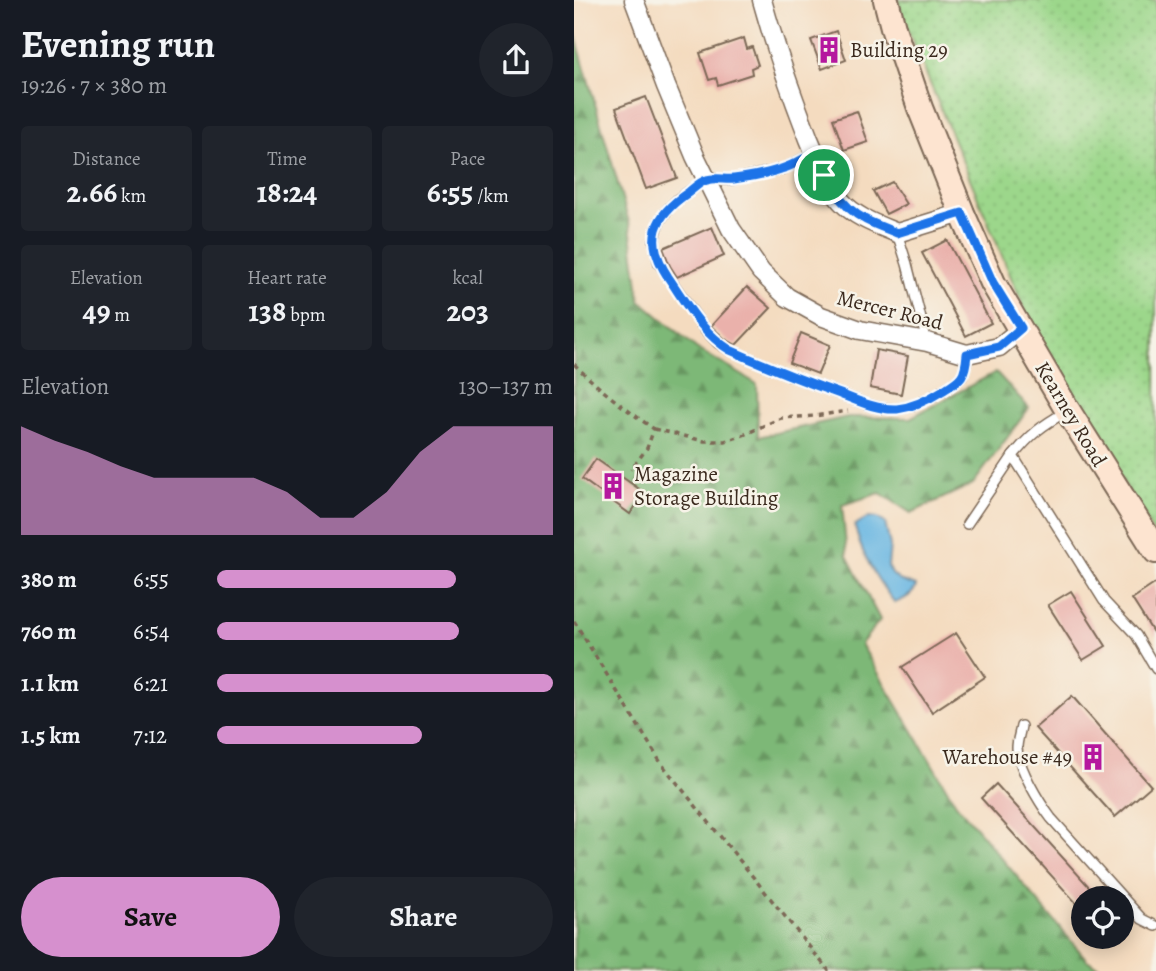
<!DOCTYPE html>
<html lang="en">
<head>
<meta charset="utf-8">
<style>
  :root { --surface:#171b24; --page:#20242c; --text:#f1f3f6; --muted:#9ea1a6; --accent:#d690ce }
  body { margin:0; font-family:Alegreya,serif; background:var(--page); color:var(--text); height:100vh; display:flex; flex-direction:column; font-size:26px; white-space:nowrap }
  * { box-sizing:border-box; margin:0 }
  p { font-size:23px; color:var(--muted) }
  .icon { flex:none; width:38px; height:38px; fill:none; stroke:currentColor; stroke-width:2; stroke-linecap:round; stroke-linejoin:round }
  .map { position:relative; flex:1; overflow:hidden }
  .drawer { display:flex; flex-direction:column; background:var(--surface); width:574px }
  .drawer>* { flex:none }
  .tools { position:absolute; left:497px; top:886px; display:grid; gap:14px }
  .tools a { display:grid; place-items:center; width:63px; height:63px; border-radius:50%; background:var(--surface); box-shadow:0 4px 18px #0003; font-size:35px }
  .pin { position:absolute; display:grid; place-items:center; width:60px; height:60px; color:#fff; margin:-30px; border:4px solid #fff; border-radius:50%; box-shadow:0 2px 7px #0007 }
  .round { display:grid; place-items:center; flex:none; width:74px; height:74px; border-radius:37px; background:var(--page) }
  .head { display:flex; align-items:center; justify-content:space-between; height:119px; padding:0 21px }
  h1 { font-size:38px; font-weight:700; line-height:52px }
  .figures { display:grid; grid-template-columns:repeat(3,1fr); gap:10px; height:119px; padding:7px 21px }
  .figures div { display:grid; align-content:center; border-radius:7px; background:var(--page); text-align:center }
  .figures b { font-size:30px; font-weight:700 }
  .figures small { font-size:19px; font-weight:400 }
  .figures p { font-size:19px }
  .chart { height:196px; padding:14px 21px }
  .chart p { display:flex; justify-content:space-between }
  .chart svg { width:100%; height:126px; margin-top:7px; fill:var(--accent); opacity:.7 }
  .primary-button { display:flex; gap:14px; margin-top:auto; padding:14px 21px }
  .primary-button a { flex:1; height:80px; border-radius:42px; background:var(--accent); color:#111; font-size:28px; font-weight:700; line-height:80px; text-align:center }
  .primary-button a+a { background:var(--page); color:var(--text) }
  ul { padding:0 21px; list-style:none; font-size:23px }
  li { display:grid; grid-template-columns:112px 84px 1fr; align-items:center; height:52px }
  li i { height:18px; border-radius:9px; background:var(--accent) }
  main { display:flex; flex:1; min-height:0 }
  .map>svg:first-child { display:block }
  .forest { fill:url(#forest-firs); stroke:#5c714a; stroke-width:2 }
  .park { fill:url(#park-dots); stroke:#6c8054; stroke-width:2 }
  .water { fill:#68b6e2; stroke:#527080; stroke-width:2 }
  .building { fill:#eab1ab }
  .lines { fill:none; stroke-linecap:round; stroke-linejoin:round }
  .lane-casing { stroke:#7c6856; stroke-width:12 }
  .street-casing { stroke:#7c6856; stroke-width:21 }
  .secondary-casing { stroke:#7c6856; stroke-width:28 }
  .path { stroke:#7c6856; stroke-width:3.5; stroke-dasharray:5 5; stroke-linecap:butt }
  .lane { stroke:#fff; stroke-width:9 }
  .street { stroke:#fff; stroke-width:18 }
  .secondary { stroke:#fde4d0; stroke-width:24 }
  .route-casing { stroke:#fff; stroke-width:14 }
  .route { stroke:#1a73e8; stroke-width:9 }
  .labels { text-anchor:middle; stroke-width:5; stroke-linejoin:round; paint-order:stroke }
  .poi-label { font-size:21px; fill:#3b2a1e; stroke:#f7f3e8; text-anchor:start }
  .street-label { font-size:21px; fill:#3b2a1e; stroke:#f7f3e8 }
</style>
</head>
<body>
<main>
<section class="drawer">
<div class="head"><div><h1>Evening run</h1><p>19:26 · 7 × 380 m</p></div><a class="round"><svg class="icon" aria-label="share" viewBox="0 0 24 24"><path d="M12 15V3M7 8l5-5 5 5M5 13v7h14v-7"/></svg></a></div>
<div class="figures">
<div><p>Distance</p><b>2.66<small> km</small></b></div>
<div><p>Time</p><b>18:24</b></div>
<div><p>Pace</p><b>6:55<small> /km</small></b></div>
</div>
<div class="figures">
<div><p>Elevation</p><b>49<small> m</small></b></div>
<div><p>Heart rate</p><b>138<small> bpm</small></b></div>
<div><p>kcal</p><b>203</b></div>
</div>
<div class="chart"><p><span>Elevation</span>130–137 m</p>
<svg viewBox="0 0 160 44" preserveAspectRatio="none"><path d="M0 44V6L10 11L20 15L30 20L40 24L50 24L60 24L70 24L80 29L90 38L100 38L110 29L120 15L130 6L140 6L150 6L160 6V44z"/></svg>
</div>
<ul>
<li><b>380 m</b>6:55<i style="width:71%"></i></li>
<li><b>760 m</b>6:54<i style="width:72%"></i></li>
<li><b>1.1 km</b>6:21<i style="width:100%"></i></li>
<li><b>1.5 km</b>7:12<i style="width:61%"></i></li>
</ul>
<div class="primary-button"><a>Save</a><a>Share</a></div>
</section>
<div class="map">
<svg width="582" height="971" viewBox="0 0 582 971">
  <defs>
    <pattern id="forest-firs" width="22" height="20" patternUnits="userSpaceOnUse" patternTransform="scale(1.75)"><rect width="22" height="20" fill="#7db877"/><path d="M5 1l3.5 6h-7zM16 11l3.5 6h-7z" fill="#689661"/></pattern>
    <pattern id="park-dots" width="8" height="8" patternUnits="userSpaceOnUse" patternTransform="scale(1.75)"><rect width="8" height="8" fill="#9cd78b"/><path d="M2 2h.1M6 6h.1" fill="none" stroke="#87b978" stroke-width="1.8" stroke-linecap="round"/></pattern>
  </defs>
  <rect width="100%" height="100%" fill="#f7f3e8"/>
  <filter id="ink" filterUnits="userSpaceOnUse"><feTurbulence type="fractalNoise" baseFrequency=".0143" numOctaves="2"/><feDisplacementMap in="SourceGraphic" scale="14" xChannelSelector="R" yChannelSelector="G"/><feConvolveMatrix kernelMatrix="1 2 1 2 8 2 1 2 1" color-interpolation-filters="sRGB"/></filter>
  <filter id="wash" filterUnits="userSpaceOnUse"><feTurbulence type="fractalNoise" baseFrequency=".00686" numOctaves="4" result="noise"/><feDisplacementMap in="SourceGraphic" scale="28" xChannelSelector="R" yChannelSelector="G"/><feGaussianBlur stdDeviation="1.57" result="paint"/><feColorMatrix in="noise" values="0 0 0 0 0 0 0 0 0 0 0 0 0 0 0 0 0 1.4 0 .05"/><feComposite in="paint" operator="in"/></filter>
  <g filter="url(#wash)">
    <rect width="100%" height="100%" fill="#f4dbbf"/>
    <polygon class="forest" points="0,30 56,226 66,300 122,348 183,384 184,437 274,417 336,418 422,372 455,408 399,484 337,513 306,493 268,505 273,556 306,620 287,644 382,804 513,960 532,971 0,971"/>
    <polygon class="park" points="324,0 582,0 582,537 462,337 328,16"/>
    <path class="water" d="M295 517 304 518 311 523 316 545 314 566 318 574 325 580 342 586C340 595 328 600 321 603 304 582 285 551 281 525Z"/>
    <g id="blocks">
      <g class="building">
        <polygon points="262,31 272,60 248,69 237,40"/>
        <polygon points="170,38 173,49 178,47 184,65 177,68 178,74 144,85 142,78 135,80 126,53"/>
        <polygon points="72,97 103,178 72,189 42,108"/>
        <polygon points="283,111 294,142 270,150 259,119"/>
        <polygon points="318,182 332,204 312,214 299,191"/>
        <polygon points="138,227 150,256 103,277 96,266 89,248"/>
        <polygon points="373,240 417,323 392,336 348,253"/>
        <polygon points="173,287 197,308 162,345 151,339 137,326"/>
        <polygon points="227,333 256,345 244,374 215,363"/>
        <polygon points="302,350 334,356 327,394 296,388"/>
        <polygon points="22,459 71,493 56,514 8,479"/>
        <polygon points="582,583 582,637 558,599"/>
        <polygon points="497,591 532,646 509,660 474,605"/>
        <polygon points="382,633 411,677 358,712 328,667"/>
        <polygon points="498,696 577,786 541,817 461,728"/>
        <polygon points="422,784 519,891 509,898 504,905 407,798"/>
      </g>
    </g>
  </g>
  <g filter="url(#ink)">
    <use href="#blocks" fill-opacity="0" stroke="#7c6856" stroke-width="2"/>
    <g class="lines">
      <defs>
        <g id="lane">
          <path d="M241 153 209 169 157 180 133 179 104 199 94 209 85 222 80 241 85 263 131 330 144 343 156 350C192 366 229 381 266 394 284 401 303 410 323 409 340 407 354 400 368 391 387 379 391 378 393 354"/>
          <polyline points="323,233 333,264 353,342"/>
          <path d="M492 412C468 425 456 435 439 456L530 601 562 635 582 669"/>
          <polyline points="393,524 439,456"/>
          <path d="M447 726C446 733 443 740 443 748 444 767 465 802 477 818L568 919 582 926"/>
        </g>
        <g id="street">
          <polyline points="60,0 92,86 121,156 157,229 187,272 213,297 247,316 286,330 353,342 393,354 425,347 447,329"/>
          <path d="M188 0C201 47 217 93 235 139 244 160 252 184 267 201 282 218 304 225 323 233L388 213"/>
        </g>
        <polyline id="secondary" points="312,0 320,31 346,108 388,213 419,283 494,411 582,551"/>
      </defs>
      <use href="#lane" class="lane-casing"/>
      <use href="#street" class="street-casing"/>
      <use href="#secondary" class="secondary-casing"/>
      <g class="path">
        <path d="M0 364C26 390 50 408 80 429L73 448 57 470"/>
        <polyline points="80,429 130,441 151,441 167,436 207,418 241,416 274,411"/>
        <polyline points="0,621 87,763 255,971"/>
      </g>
      <use href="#lane" class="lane"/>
      <use href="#street" class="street"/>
      <use href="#secondary" class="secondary"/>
    </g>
  </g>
  <g class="lines" filter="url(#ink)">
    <defs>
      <path id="route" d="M241 153C252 179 265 206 292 220 302 225 313 229 323 233L388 213 419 283 447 328 425 347 393 354C391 378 387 379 368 391 354 400 340 407 323 409 303 410 284 401 266 394 229 381 192 366 156 350 128 333 112 303 94 277 70 240 79 216 115 192 120 188 127 181 133 180 140 177 151 180 160 179 175 177 192 174 207 169 219 166 230 158 241 153Z"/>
    </defs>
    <use href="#route" class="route-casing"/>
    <use href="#route" class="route"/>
  </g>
  <defs>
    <symbol id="building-bare" viewBox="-9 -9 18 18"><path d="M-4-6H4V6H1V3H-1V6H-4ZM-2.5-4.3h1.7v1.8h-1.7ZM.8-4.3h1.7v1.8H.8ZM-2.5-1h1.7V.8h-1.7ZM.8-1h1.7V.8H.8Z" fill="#b5179e" stroke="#f7f3e8" stroke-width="2.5" paint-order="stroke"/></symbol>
  </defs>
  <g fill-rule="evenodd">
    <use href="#building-bare" x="236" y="31" width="38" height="38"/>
    <use href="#building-bare" x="20" y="467" width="38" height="38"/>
    <use href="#building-bare" x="500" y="738" width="38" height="38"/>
  </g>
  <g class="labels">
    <g class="poi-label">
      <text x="276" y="57">Building 29</text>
      <text x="60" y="481">Magazine<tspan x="60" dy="24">Storage Building</tspan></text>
      <text x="498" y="764" text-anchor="end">Warehouse #49</text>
    </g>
    <g class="street-label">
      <text transform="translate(316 310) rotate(14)" y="7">Mercer Road</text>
      <text transform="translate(497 414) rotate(59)" y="7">Kearney Road</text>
    </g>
  </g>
</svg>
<div class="tools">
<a><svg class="icon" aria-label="locate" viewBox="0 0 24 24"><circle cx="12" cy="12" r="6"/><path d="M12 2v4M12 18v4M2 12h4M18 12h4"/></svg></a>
</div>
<div class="pin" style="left:250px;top:175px;background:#1e9e55"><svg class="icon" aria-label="arrive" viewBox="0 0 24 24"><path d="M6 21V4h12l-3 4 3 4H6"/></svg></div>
</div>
</main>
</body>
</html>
